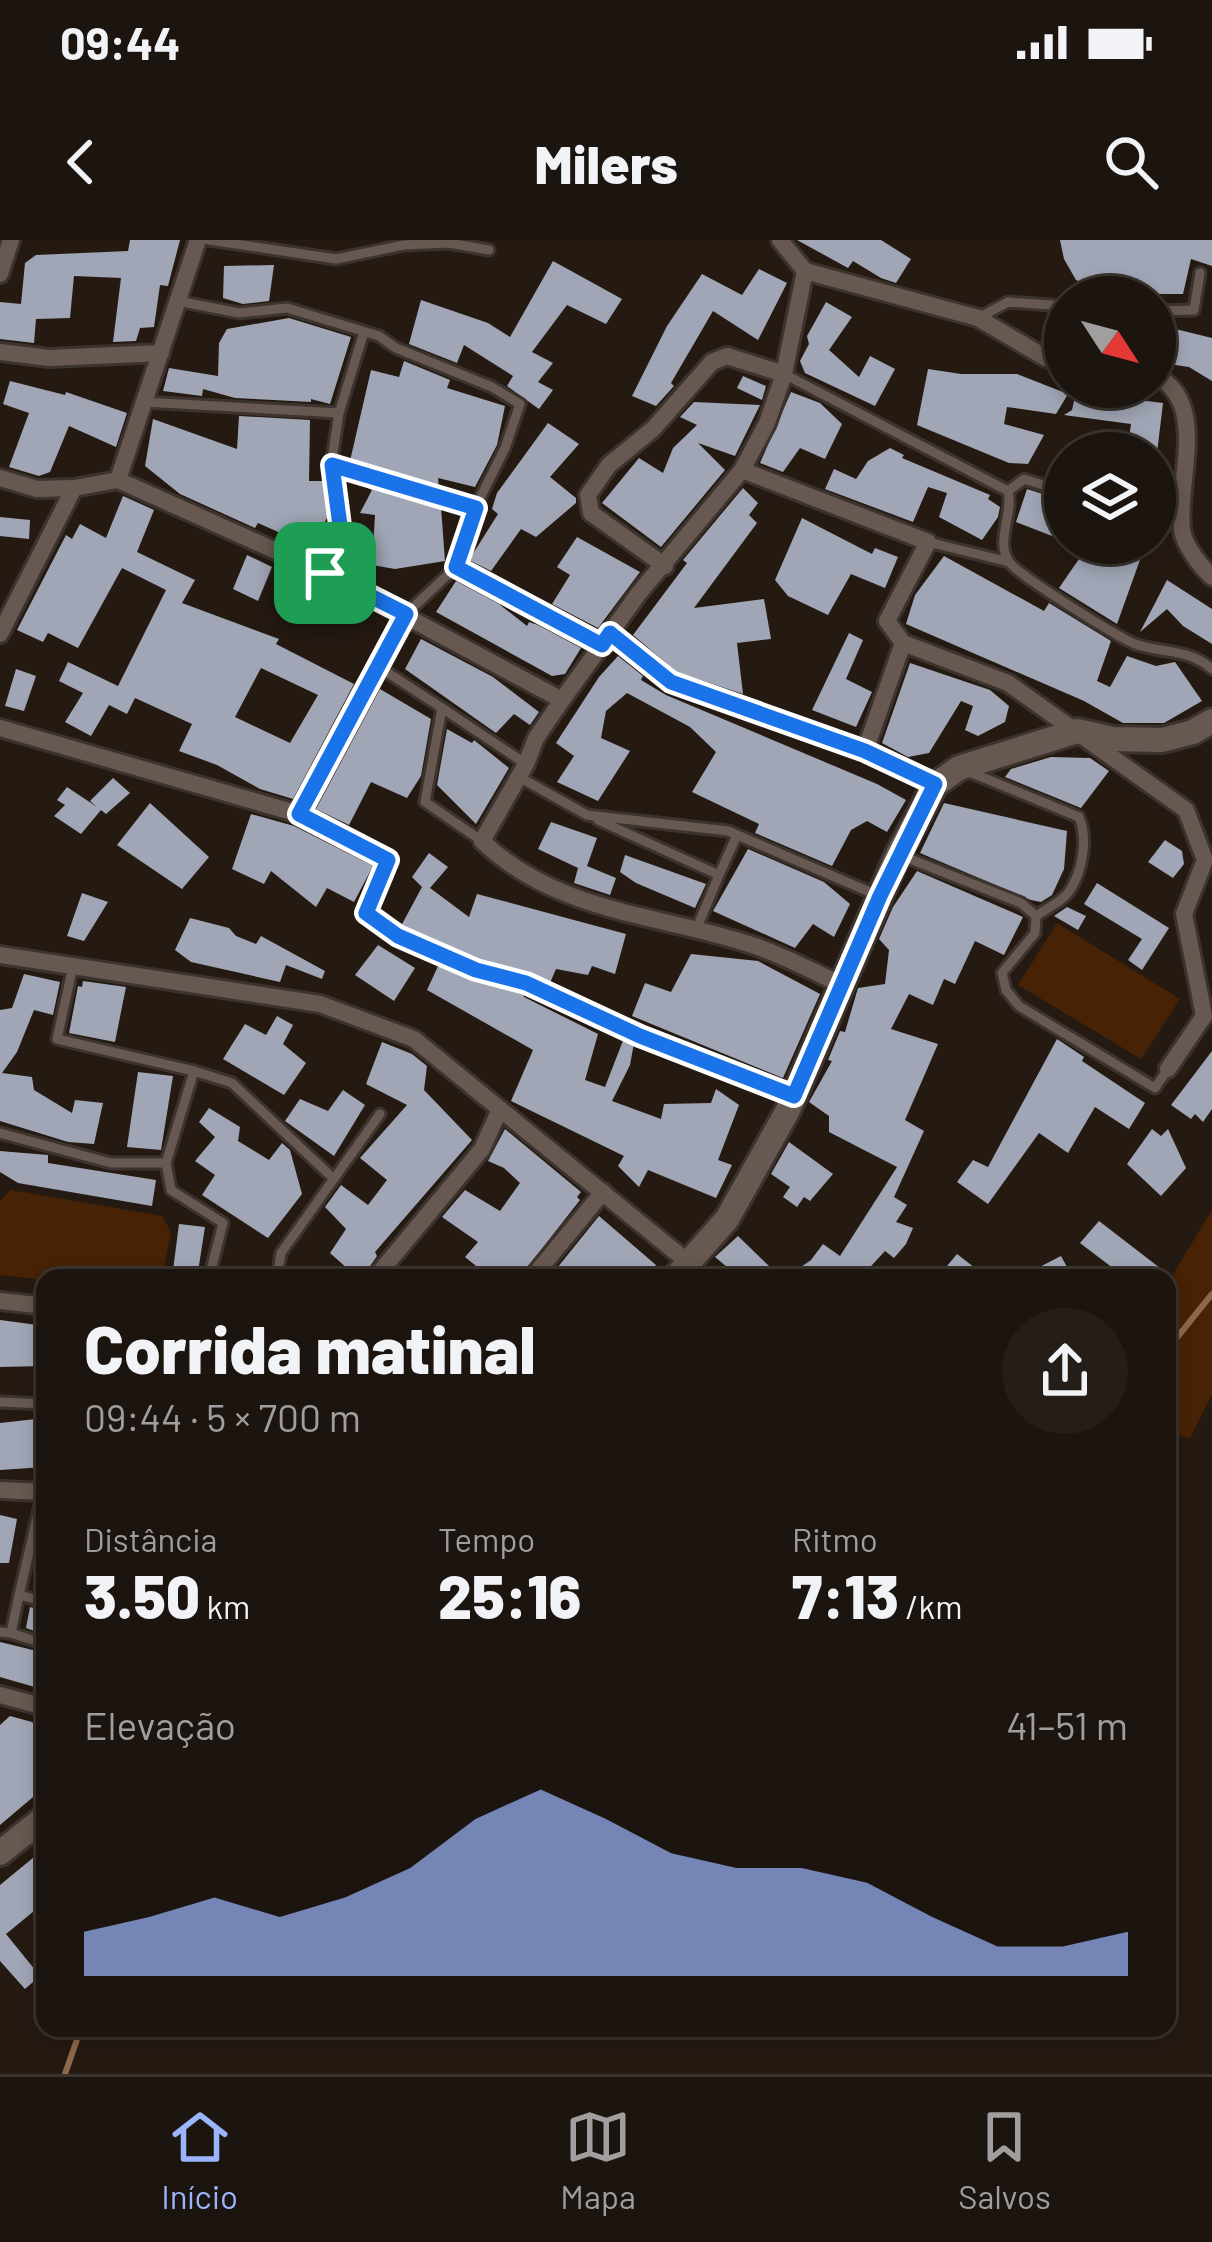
<!DOCTYPE html>
<html lang="pt">
<head>
<meta charset="utf-8">
<style>
  :root { --surface:#1c140e; --page:#251d17; --text:#f1f3f6; --muted:#a09e9e; --line:#3a332e; --accent:#9bb5fd }
  body { margin:0; font-family:Barlow,sans-serif; background:var(--page); color:var(--text); height:100vh; display:flex; flex-direction:column; font-size:45px; white-space:nowrap }
  * { box-sizing:border-box; margin:0 }
  p { font-size:39px; color:var(--muted) }
  .icon { flex:none; width:66px; height:66px; fill:none; stroke:currentColor; stroke-width:2; stroke-linecap:round; stroke-linejoin:round }
  .map { position:relative; flex:1; overflow:hidden }
  .side { position:absolute; left:36px; top:1029px; width:1140px; height:768px; display:flex; flex-direction:column; background:var(--surface); border-radius:24px; box-shadow:0 6px 18px #0003,0 0 0 3px var(--line) }
  .side>* { flex:none }
  .needle { width:78px; rotate:126deg }
  .tools { position:absolute; left:1044px; top:36px; display:grid; gap:24px }
  .tools a { display:grid; place-items:center; width:132px; height:132px; border-radius:50%; background:var(--surface); box-shadow:0 6px 18px #0003,0 0 0 3px var(--line); font-size:60px }
  .pin { position:absolute; display:grid; place-items:center; width:102px; height:102px; color:#fff; margin:-51px; border-radius:24px; box-shadow:0 6px 18px #0006 }
  .round { display:grid; place-items:center; flex:none; width:126px; height:126px; border-radius:63px; background:var(--page) }
  .head { display:flex; align-items:center; justify-content:space-between; height:204px; padding:0 48px }
  h1 { font-size:66px; font-weight:800; line-height:90px }
  .figures { display:grid; grid-template-columns:repeat(3,1fr); gap:18px; height:204px; padding:12px 48px }
  .figures div { display:grid; align-content:center }
  .figures b { font-size:60px; font-weight:800 }
  .figures small { font-size:33px; font-weight:400 }
  .figures p { font-size:33px }
  .chart { height:336px; padding:24px 48px }
  .chart p { display:flex; justify-content:space-between }
  .chart svg { width:100%; height:216px; margin-top:12px; fill:var(--accent); opacity:.7 }
  .status { display:flex; justify-content:space-between; align-items:center; height:84px; padding:0 60px; background:var(--surface); direction:ltr }
  .status svg { height:33px; fill:currentColor }
  header { display:flex; justify-content:space-between; align-items:center; height:156px; padding:0 48px; background:var(--surface); font-size:54px; font-weight:800 }
  .menu { display:flex; justify-content:space-around; align-items:center; height:168px; border-top:3px solid var(--line); background:var(--surface); font-size:33px; color:var(--muted) }
  .menu a { display:grid; justify-items:center; gap:6px }
  .menu .current { color:var(--accent) }
  .map>svg:first-child { display:block }
  .green { fill:#472205 }
  .lines { fill:none; stroke-linecap:round; stroke-linejoin:round }
  .stream { stroke:#8f684a; stroke-width:6 }
  .building { fill:#a0a6b5; fill-rule:evenodd }
  .lane-casing { stroke:#3c332f; stroke-width:15 }
  .street-casing { stroke:#3c332f; stroke-width:22 }
  .secondary-casing { stroke:#3c332f; stroke-width:30 }
  .lane { stroke:#675951; stroke-width:9 }
  .street { stroke:#675951; stroke-width:16 }
  .secondary { stroke:#675951; stroke-width:24 }
  .route-casing { stroke:#fff; stroke-width:24 }
  .route { stroke:#1a73e8; stroke-width:15 }
</style>
</head>
<body>
<div class="status"><b>09:44</b><svg viewBox="0 0 49 12"><path d="M0 12V9h3v3zM5 12V6h3v6zM10 12V3h3v9zM15 12V0h3v12zM26 1h20v11H26zM47 4h2v5h-2z"/></svg></div>
<header><svg class="icon" aria-label="back" viewBox="0 0 24 24"><path d="M15 5l-7 7 7 7"/></svg>Milers<svg class="icon" aria-label="search" viewBox="0 0 24 24"><circle cx="10" cy="10" r="6"/><path d="M15 15l6 6"/></svg></header>
<div class="map">
<svg width="1212" height="1834" viewBox="0 0 1212 1834">
  <rect width="100%" height="100%" fill="#251a12"/>
  <g class="green">
    <polygon points="1057,683 1180,759 1141,819 1018,745"/>
    <polygon points="11,950 162,976 171,992 162,1038 45,1040 0,1035 0,961"/>
    <polygon points="1212,970 1212,1154 1190,1198 1167,1194 1167,1044"/>
  </g>
  <g class="lines">
    <g class="stream">
      <polyline points="1167,1110 1212,1054"/>
      <polyline points="65,1834 81,1788"/>
    </g>
  </g>
  <g class="building">
    <polygon points="130,0 180,0 168,46 160,45 154,87 140,88 136,101 113,102 121,38 74,36 70,78 36,79 34,103 0,99 0,62 21,64 25,23 36,15 128,11"/>
    <polygon points="797,0 881,0 911,19 896,43 881,38 853,21 848,28"/>
    <polygon points="1060,0 1212,0 1212,26 1191,19 1183,54 1139,54 1093,47 1076,40 1064,19"/>
    <polygon points="553,21 622,59 606,84 567,65 532,112 553,123 538,142 553,150 539,169 507,146 513,136 464,105 457,123 409,104 421,60 488,83 510,97"/>
    <polygon points="274,25 269,61 243,64 223,58 224,26"/>
    <polygon points="759,29 787,43 758,100 713,71 671,143 674,146 656,166 632,156 667,86 702,34 742,55"/>
    <polygon points="826,62 852,77 829,110 859,137 870,116 895,129 875,166 805,133 800,121 809,104 807,96"/>
    <polygon points="1054,74 1065,75 1065,108 1047,102"/>
    <polygon points="289,78 351,97 330,164 311,159 311,162 235,158 203,149 202,156 163,151 169,128 218,136 219,103 227,89"/>
    <polygon points="1155,84 1212,98 1212,141 1189,127 1155,122"/>
    <polygon points="404,121 450,140 447,148 505,166 497,205 475,247 438,238 439,248 350,221 371,130 399,137"/>
    <polygon points="928,129 961,134 1017,134 1068,154 1056,174 1007,167 1004,184 1044,195 1028,224 1009,223 917,185"/>
    <polygon points="743,136 766,146 762,160 737,148"/>
    <polygon points="10,141 65,155 66,152 127,173 116,207 69,186 50,232 39,236 9,227 29,173 3,164"/>
    <polygon points="791,152 820,163 842,184 825,219 800,208 783,232 760,223"/>
    <polygon points="1076,152 1093,155 1092,166 1131,159 1163,163 1157,213 1127,213 1131,184 1064,175 1072,170"/>
    <polygon points="694,162 760,165 735,216 698,203 725,230 661,307 602,263 639,218 663,233 673,208 697,185 680,177"/>
    <polygon points="239,176 310,180 309,241 324,241 329,274 312,307 258,283 255,288 180,254 145,226 153,179 237,209"/>
    <polygon points="548,183 579,204 550,237 576,258 576,263 536,297 521,289 491,331 469,320 498,274 492,269 497,253"/>
    <polygon points="890,208 904,215 902,218 990,255 988,259 1000,267 998,277 982,300 939,277 947,253 928,247 913,282 825,249 834,229 856,239 868,221"/>
    <polygon points="359,243 441,267 445,321 395,329 372,325 375,275 360,273 372,250"/>
    <polygon points="743,248 758,263 749,275 757,283 694,368 764,359 771,399 737,403 743,454 677,432 633,395 687,323 683,320"/>
    <polygon points="1027,249 1065,261 1065,301 1016,282"/>
    <path d="M123 256 154 270 137 312 195 340 182 363 279 399 276 404 354 444 293 559 260 549 217 525 179 511 192 484 135 458 127 474 109 465 91 496 65 482 83 453 59 441 68 422 118 446 166 350 122 328 78 408 48 393 43 402 17 390 66 295 72 299 80 284 106 298ZM261 428 318 455 290 503 235 477Z"/>
    <polygon points="0,277 30,280 29,299 0,296"/>
    <polygon points="802,278 872,314 875,308 898,317 885,348 851,334 828,375 788,356 775,340"/>
    <polygon points="577,297 640,332 598,388 552,364 570,335 557,327"/>
    <polygon points="1090,303 1146,303 1117,384 1059,348"/>
    <polygon points="247,315 272,327 258,361 233,349"/>
    <polygon points="944,316 1044,371 1049,363 1111,401 1097,441 1110,447 1127,416 1156,426 1175,422 1202,461 1164,483 1123,483 1084,461 906,384 915,355"/>
    <polygon points="1167,340 1212,369 1212,404 1183,386 1167,369 1140,392"/>
    <polygon points="456,341 499,364 527,386 529,382 538,385 581,408 565,434 552,436 436,372"/>
    <polygon points="325,347 355,363 347,377 317,362"/>
    <polygon points="849,393 863,400 846,439 872,452 856,487 812,470"/>
    <polygon points="421,399 493,437 539,472 530,485 514,474 496,493 405,429"/>
    <polygon points="618,416 643,436 641,440 666,455 877,544 906,560 887,592 867,581 851,590 832,626 755,593 759,584 692,552 716,512 690,487 627,453 606,471 601,498 630,511 598,561 557,542 574,516 556,503 599,437"/>
    <polygon points="910,423 990,450 1009,466 1005,482 978,496 965,490 973,466 961,461 929,513 908,517 882,503"/>
    <polygon points="16,429 36,436 24,471 5,466"/>
    <polygon points="380,449 431,479 421,536 407,558 371,542 349,585 316,569"/>
    <polygon points="447,489 472,503 474,500 509,528 476,584 437,545"/>
    <polygon points="1051,517 1090,518 1109,531 1081,568 1005,537 1011,529"/>
    <polygon points="113,538 130,553 106,574 101,570 81,594 54,576 65,565 57,560 67,547 97,567 90,561"/>
    <polygon points="150,563 209,617 182,649 117,605"/>
    <polygon points="944,563 1067,591 1064,629 1052,655 1041,662 1031,660 920,613"/>
    <polygon points="251,574 294,586 373,626 354,662 327,648 316,667 271,631 264,644 232,629"/>
    <polygon points="551,582 597,598 587,626 616,638 610,655 574,643 578,628 538,609"/>
    <polygon points="1165,600 1182,611 1184,624 1173,638 1148,622"/>
    <polygon points="748,609 824,642 850,664 834,697 813,684 795,708 713,671"/>
    <polygon points="429,613 448,627 430,648 469,677 477,654 626,694 615,734 592,726 588,735 556,729 550,743 478,722 401,686 422,647 412,637"/>
    <polygon points="625,615 706,644 695,668 636,643 620,632"/>
    <polygon points="917,631 1023,677 1004,715 975,701 955,744 944,739 933,765 909,754 891,789 938,804 905,880 924,891 894,957 907,965 896,982 913,988 906,1004 894,1018 885,1011 860,1038 785,1038 811,1020 823,1004 840,1016 897,927 829,892 829,876 809,862 832,821 828,820 840,791 845,792 858,748 885,744 889,710 879,699 893,667"/>
    <polygon points="1097,643 1169,688 1142,730 1128,720 1142,699 1084,664"/>
    <polygon points="82,653 108,662 84,701 67,696"/>
    <polygon points="1067,667 1086,676 1078,690 1054,676"/>
    <polygon points="190,678 229,688 236,696 256,704 261,696 325,731 322,739 286,725 280,742 191,722 175,710"/>
    <polygon points="378,705 415,728 394,761 355,735"/>
    <polygon points="691,714 758,721 820,754 783,838 632,776 645,743 671,752"/>
    <polygon points="439,724 473,739 523,752 524,757 598,794 585,840 605,847 624,798 634,803 630,825 612,861 661,879 664,864 711,863 716,849 739,865 718,920 732,925 716,958 648,930 639,947 618,926 624,916 511,861 533,810 427,750"/>
    <polygon points="24,734 60,742 53,775 34,770 17,812 2,833 32,837 34,850 72,873 75,860 103,863 94,904 68,902 0,881 0,770 12,768"/>
    <polygon points="83,741 126,747 115,802 69,793 78,746 82,747"/>
    <polygon points="277,776 293,785 283,804 306,823 284,855 223,819 245,784 266,795"/>
    <polygon points="1057,799 1084,817 1082,821 1145,863 1129,889 1095,867 1068,913 1039,893 988,964 957,942 973,920 988,927"/>
    <polygon points="382,802 412,814 427,826 424,850 472,900 375,1012 377,1016 362,1038 358,1038 330,1013 346,989 325,967 341,945 368,965 387,940 360,918 407,865 366,844"/>
    <polygon points="1212,811 1212,869 1203,882 1195,874 1191,879 1171,865"/>
    <polygon points="138,832 173,836 161,910 127,907"/>
    <polygon points="343,850 365,865 334,916 285,881 300,859 328,871"/>
    <polygon points="209,868 240,887 238,901 269,920 282,903 290,910 302,954 268,998 202,955 215,935 195,921 215,897 199,882"/>
    <polygon points="505,889 581,952 577,957 580,960 519,1038 491,1038 465,1017 478,1002 442,977 465,950 500,971 520,943 504,928 488,921"/>
    <polygon points="1152,889 1161,896 1168,889 1186,928 1161,956 1127,924"/>
    <polygon points="789,902 833,934 810,961 804,957 797,967 783,957 790,947 771,934"/>
    <polygon points="0,911 48,915 48,923 156,940 152,966 18,943 0,932"/>
    <polygon points="599,976 656,1025 644,1038 549,1038"/>
    <polygon points="1099,981 1173,1038 1126,1038 1080,1003"/>
    <polygon points="179,984 205,987 197,1038 172,1038"/>
    <polygon points="738,996 769,1026 756,1038 740,1038 715,1017"/>
    <polygon points="957,1014 988,1038 953,1038 942,1032"/>
    <polygon points="1061,1016 1073,1038 1018,1038"/>
    <polygon points="0,1080 45,1086 45,1126 0,1127"/>
    <polygon points="45,1178 45,1227 0,1230 0,1183"/>
    <polygon points="0,1275 17,1279 9,1323 0,1323"/>
    <polygon points="30,1367 45,1371 45,1395 26,1388"/>
    <polygon points="0,1402 45,1413 45,1450 0,1437"/>
    <polygon points="10,1476 32,1482 45,1494 45,1547 0,1585 0,1485"/>
    <polygon points="45,1608 45,1662 6,1694 40,1736 25,1749 0,1721 0,1645"/>
  </g>
  <g class="lines">
    <defs>
      <g id="lane">
        <polyline points="209,0 336,19 404,5 449,3 489,10"/>
        <polyline points="178,61 239,73 287,68 379,96 396,108 492,147 520,164 505,208 475,268 456,327 407,373"/>
        <polyline points="1155,71 1194,70 1200,33"/>
        <polyline points="978,78 1008,62 1065,66"/>
        <path d="M784 134 1008 251C1014 274 994 303 1010 323 1021 337 1116 396 1135 404 1163 414 1188 408 1212 429"/>
        <polyline points="144,162 339,173"/>
        <polyline points="331,225 475,268"/>
        <polyline points="1008,251 1024,239 1065,252"/>
        <polyline points="928,302 1009,322"/>
        <polyline points="325,333 341,293 331,225 339,173 364,92"/>
        <polyline points="379,427 442,468 425,562 482,601"/>
        <polyline points="442,468 526,524"/>
        <path d="M967 531 1079 577C1088 599 1083 632 1068 653 1061 662 1046 669 1036 676"/>
        <polyline points="519,537 587,575 728,591 879,656"/>
        <polyline points="598,580 719,635 737,595"/>
        <polyline points="900,615 1021,663 1036,676 1035,693 1002,733 1006,750 1019,766 1155,848 1168,829"/>
        <polyline points="389,620 366,673 398,696 475,730 526,744 641,796 792,855"/>
        <polyline points="696,690 719,635"/>
        <polyline points="73,726 57,799 194,831"/>
        <polyline points="0,893 111,923 166,923"/>
        <polyline points="209,1038 223,983 171,950 166,923 194,831 232,843 334,939"/>
        <polyline points="277,1038 281,1013 380,874"/>
        <polyline points="0,1162 45,1164"/>
        <polyline points="43,1252 19,1355 45,1362"/>
        <polyline points="0,1392 11,1393 19,1355"/>
        <polyline points="11,1393 45,1404"/>
      </g>
      <g id="street">
        <path d="M780 0 805 31 784 134 767 183 742 230 639 353 562 460 536 498 526 524 482 601C558 674 661 674 755 706 784 716 812 731 840 744"/>
        <polyline points="805,31 978,78 1046,118 1065,121"/>
        <polyline points="0,34 11,0"/>
        <polyline points="0,112 49,118 161,113"/>
        <path d="M1155 135C1210 163 1176 241 1182 290 1184 305 1201 327 1212 337"/>
        <polyline points="742,230 928,302 887,381 903,403 865,511"/>
        <polyline points="0,238 37,249 74,248 118,240 325,333 562,460"/>
        <polyline points="118,240 198,0"/>
        <polyline points="665,326 591,273 588,255 609,225 653,189 712,122 727,116 784,134"/>
        <polyline points="456,327 602,405"/>
        <polyline points="611,393 671,443 865,511 935,545"/>
        <polyline points="0,394 74,248"/>
        <polyline points="903,403 1008,443 1186,570 1205,620 1184,674 1204,776 1168,829"/>
        <polyline points="0,488 299,574 389,620"/>
        <polyline points="299,574 406,374"/>
        <polyline points="0,715 320,764 414,799 689,1023"/>
        <polyline points="375,1038 482,909 500,869"/>
        <polyline points="532,1038 603,952"/>
        <polyline points="0,1061 45,1066"/>
        <polyline points="0,1250 45,1252"/>
        <polyline points="0,1455 45,1467"/>
      </g>
      <g id="secondary">
        <polyline points="675,1038 727,979 788,870 898,614 935,545 959,528 1077,491 1113,499 1162,500 1193,492 1212,481"/>
        <polyline points="0,1613 45,1577"/>
      </g>
    </defs>
    <use href="#lane" class="lane-casing"/>
    <use href="#street" class="street-casing"/>
    <use href="#secondary" class="secondary-casing"/>
    <use href="#lane" class="lane"/>
    <use href="#street" class="street"/>
    <use href="#secondary" class="secondary"/>
  </g>
  <g class="lines">
    <defs>
      <polygon id="route" points="332,225 476,268 456,327 602,405 610,393 671,442 865,511 935,544 880,656 794,856 640,796 526,743 476,730 398,696 366,673 388,620 299,574 406,374 325,333 341,293"/>
    </defs>
    <use href="#route" class="route-casing"/>
    <use href="#route" class="route"/>
  </g>
</svg>
<div class="tools">
<a><svg class="needle" viewBox="-14 -14 28 28"><path d="M0-13l5 13h-10z" fill="#e53935"/><path d="M0 13l5-13h-10z" fill="#a09e9e"/></svg></a>
<a><svg class="icon" aria-label="layers" viewBox="0 0 24 24"><path d="M12 4l9 5-9 5-9-5zM3 14l9 5 9-5"/></svg></a>
</div>
<div class="pin" style="left:325px;top:333px;background:#1e9e55"><svg class="icon" aria-label="arrive" viewBox="0 0 24 24"><path d="M6 21V4h12l-3 4 3 4H6"/></svg></div>
<section class="side">
<div class="head"><div><h1>Corrida matinal</h1><p>09:44 · 5 × 700 m</p></div><a class="round"><svg class="icon" aria-label="share" viewBox="0 0 24 24"><path d="M12 15V3M7 8l5-5 5 5M5 13v7h14v-7"/></svg></a></div>
<div class="figures">
<div><p>Distância</p><b>3.50<small> km</small></b></div>
<div><p>Tempo</p><b>25:16</b></div>
<div><p>Ritmo</p><b>7:13<small> /km</small></b></div>
</div>
<div class="chart"><p><span>Elevação</span>41–51 m</p>
<svg viewBox="0 0 160 44" preserveAspectRatio="none"><path d="M0 44V35L10 32L20 28L30 32L40 28L50 22L60 12L70 6L80 12L90 19L100 22L110 22L120 25L130 32L140 38L150 38L160 35V44z"/></svg>
</div>
</section>
</div>
<nav class="menu">
<a class="current"><svg class="icon" aria-label="home" viewBox="0 0 24 24"><path d="M3 11l9-7 9 7M6 9v11h12V9"/></svg>Início</a>
<a><svg class="icon" aria-label="map" viewBox="0 0 24 24"><path d="M3 6l6-2 6 2 6-2v14l-6 2-6-2-6 2zM9 4v14M15 6v14"/></svg>Mapa</a>
<a><svg class="icon" aria-label="saved" viewBox="0 0 24 24"><path d="M7 4h10v16l-5-4-5 4z"/></svg>Salvos</a>
</nav>
</body>
</html>
